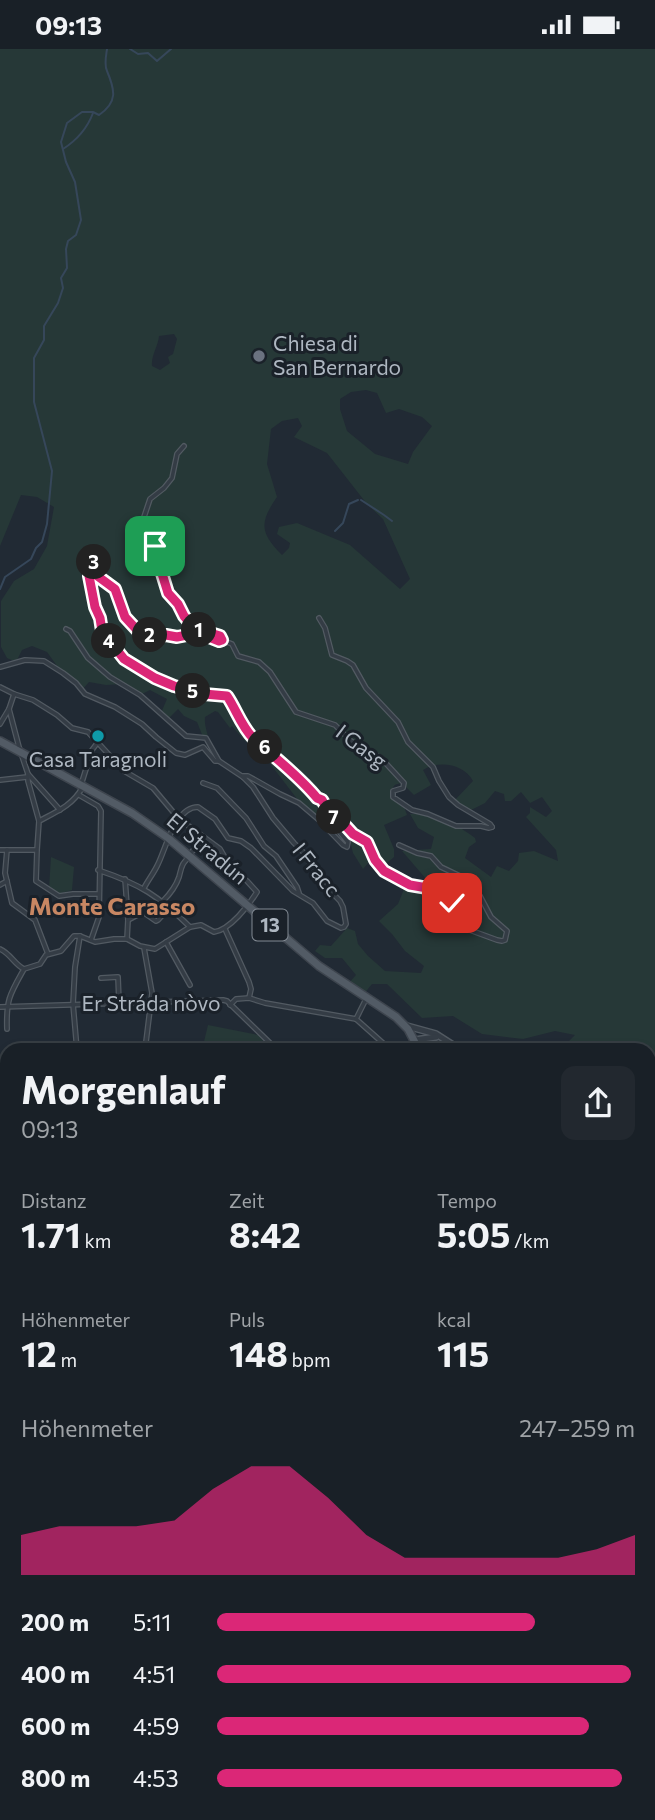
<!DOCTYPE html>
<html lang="de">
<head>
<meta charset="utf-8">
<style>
  :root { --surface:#192027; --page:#22282f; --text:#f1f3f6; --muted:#9fa3a7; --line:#373e44; --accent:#db2777 }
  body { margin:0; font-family:Commissioner,sans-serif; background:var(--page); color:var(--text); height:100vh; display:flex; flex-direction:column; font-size:26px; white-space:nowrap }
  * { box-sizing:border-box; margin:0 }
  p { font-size:23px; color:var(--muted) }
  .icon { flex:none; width:38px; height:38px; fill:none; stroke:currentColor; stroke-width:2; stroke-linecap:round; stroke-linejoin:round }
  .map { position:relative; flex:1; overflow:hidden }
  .details { position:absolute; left:0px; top:994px; width:656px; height:777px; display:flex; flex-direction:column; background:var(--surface); border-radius:21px 21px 0 0; box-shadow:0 4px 10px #0003,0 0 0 2px var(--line) }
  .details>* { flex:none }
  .pin { position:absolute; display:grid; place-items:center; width:60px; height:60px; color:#fff; margin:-30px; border-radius:14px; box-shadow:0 4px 10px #0006 }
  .km { position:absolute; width:35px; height:35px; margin:-18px; border-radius:50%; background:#222; color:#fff; font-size:19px; line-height:35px; text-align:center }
  .round { display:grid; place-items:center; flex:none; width:74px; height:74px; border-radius:14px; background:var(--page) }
  .headline { display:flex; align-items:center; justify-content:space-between; height:119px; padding:0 21px }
  h1 { font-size:38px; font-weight:700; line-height:52px }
  .metrics { display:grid; grid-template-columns:repeat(3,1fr); gap:10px; height:119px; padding:7px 21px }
  .metrics div { display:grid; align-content:center }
  .metrics b { font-size:35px; font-weight:700 }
  .metrics small { font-size:19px; font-weight:400 }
  .metrics p { font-size:19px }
  .chart { height:196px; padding:14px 21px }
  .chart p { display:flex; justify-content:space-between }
  .chart svg { width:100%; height:126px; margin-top:7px; fill:var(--accent); opacity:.7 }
  ul { padding:0 21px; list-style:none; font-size:23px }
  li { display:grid; grid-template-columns:112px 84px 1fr; align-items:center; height:52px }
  li i { height:18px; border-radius:9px; background:var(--accent) }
  .status { display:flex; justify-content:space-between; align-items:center; height:49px; padding:0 35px; background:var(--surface); direction:ltr }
  .status svg { height:19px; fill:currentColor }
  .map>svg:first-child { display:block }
  .green { fill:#263837; fill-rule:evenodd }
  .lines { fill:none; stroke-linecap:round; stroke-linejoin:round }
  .stream { stroke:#36475a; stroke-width:2 }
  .minor-tunnel { stroke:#363f49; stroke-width:3.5; stroke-dasharray:3.5 2; stroke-linecap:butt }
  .minor-casing { stroke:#525a62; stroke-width:6 }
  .tertiary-casing { stroke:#525a62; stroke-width:8 }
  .primary-casing { stroke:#3e454e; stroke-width:10 }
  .motorway-casing { stroke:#3f474f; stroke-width:11 }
  .minor { stroke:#343c45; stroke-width:3.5 }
  .tertiary { stroke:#343c45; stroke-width:5 }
  .primary { stroke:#525b65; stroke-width:7 }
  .motorway { stroke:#6a5f52; stroke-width:9 }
  .rail { stroke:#56616b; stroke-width:2; stroke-dasharray:7 7; stroke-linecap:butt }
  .route-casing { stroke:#fff; stroke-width:14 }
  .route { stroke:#db2777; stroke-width:9 }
  .worship-dot { fill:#6b7280; stroke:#1a2129; stroke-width:2.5 }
  .culture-dot { fill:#0f9aa8; stroke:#1a2129; stroke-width:2.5 }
  .labels { text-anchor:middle; stroke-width:6; stroke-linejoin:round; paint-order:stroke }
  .shield { fill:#1a2129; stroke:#828a93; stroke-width:2 }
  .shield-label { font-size:19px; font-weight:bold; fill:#aeb7c1 }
  .poi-label { font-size:21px; fill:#aeb7c1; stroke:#1a2129; text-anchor:start }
  .street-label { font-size:21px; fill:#aeb7c1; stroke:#1a2129 }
  .quarter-label { font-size:24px; font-weight:bold; fill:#c88763; stroke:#1a2129 }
</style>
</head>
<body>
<div class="status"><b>09:13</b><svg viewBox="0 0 49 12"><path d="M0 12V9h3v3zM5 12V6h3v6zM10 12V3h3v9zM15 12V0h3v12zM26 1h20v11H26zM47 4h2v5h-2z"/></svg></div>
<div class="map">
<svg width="655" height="1771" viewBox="0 0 655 1771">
  <rect width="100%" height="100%" fill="#212a34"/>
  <g class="green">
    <path d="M0 0H655V1010L649 1011V1001H544L553 998 561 1000 575 986 555 982 523 990 482 985 453 967 422 969 387 935H372L363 946 347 936 356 926 342 909H325L315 902 320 896 331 897 347 879 355 882 358 895 368 907 385 922 421 924 424 917 405 902 392 885 379 872 398 855 406 835 422 837 427 831 402 802 431 800 434 788 418 779 410 765C415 765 422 764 428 765 442 768 464 780 475 789L476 793 469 798 465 809 491 828 497 817 509 822 518 812 519 804 534 802 558 812 556 801 526 768 530 764V758L546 768 552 762 542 748 530 754 521 743 511 752H505L504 745 495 742 485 754 469 762 454 752 473 732C464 715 439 711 423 721L431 736 414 746 402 734C392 736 394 736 392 745L403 755 407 766 384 776 394 800V808C385 817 381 816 369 813L363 820 353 804 350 792 335 783 301 755 268 712 243 690 232 677 230 679 218 663 215 662 205 668C204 677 208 683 208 691L203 688 197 673 184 667 178 660 168 670 161 664 167 650 150 641 140 646 124 635 106 636 89 633 81 642 76 634 60 621 47 603 32 597 22 601 16 613 7 609 1 598V552L14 532 34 520 47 497 54 458 37 448 21 446 0 497ZM174 285 177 290 173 305 168 308 170 314 160 321 152 317C151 306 158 298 159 287ZM366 341 377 344 386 364 399 360 422 368 432 377 413 403 408 415 375 405 347 382 340 360V350L351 343ZM298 369 302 377 294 388 327 404 367 455 383 470 410 530 400 540 350 496 297 474 279 478 277 485 290 494 289 499 282 506C260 484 259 474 277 448L267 415 271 380 282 372Z"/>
    <polygon points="51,808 74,818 72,841 58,845 49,839"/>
    <polygon points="208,976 258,986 263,992 263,1001 202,1001"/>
    <polygon points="649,1752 655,1756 655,1771 576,1771 583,1764 649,1764"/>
  </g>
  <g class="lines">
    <g class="stream">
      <polyline points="130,0 138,5 148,4 157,12 171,0"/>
      <path d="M63 100C77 91 87 80 93 64"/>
      <polyline points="361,451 384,466 392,472"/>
      <polyline points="335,482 343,474 349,455 358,451"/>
      <path d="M0 540 5 528 31 510 36 499 42 493 47 475 52 422 34 353V309L44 291V277L58 254 63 239 61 229 67 219 66 200 68 192 76 186 81 171 75 133 66 113 61 93 67 74 82 63H93L99 66C118 53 115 41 107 22 104 16 106 7 107 0"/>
      <polyline points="649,1148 655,1148"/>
      <polyline points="0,1210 7,1209"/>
      <polyline points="0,1569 7,1571"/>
      <polyline points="197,1764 202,1771"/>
      <polyline points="461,1771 462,1764"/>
    </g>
    <polyline class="minor-tunnel" points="4,1551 7,1543"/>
    <defs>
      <g id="minor">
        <polyline points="184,397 177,405 172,429 164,439 150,450 142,474 145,490 154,497 155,512 161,520 168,544 178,555 184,567 194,579 220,587 222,591 232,595 238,607 259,613 270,623 296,663 335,676 351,692 381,709 404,734 403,739 393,742 393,748 412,761 428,765 456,777 481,777 489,779 492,778"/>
        <polyline points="319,569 325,579 332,606 347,612 353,616 366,639 398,673 408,693 433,718 439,732 449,748 458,756 490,775 492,778"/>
        <polyline points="66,580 70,582 88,609 110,628 140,646 186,687 206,689 219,712"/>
        <path d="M222 591 219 592 209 588 192 585 177 588 166 586 156 587 138 582 124 566 115 540 96 526 94 520 93 507 92 505 89 507C87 525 91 548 99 565 101 572 101 580 104 586 123 619 165 637 200 644 209 645 218 645 227 647 236 660 241 677 253 689 274 708 300 727 317 749L322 751 330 765 342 773 353 785 367 793 375 811 384 822 410 836 439 841 458 861 462 873 467 880 497 891 502 892 505 891 507 882 491 868 480 847 464 829 441 818 431 807 417 804 399 796"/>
        <polyline points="0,618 25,611 44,612 63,624 76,634 85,645 115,658 142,675 156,688 176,704 185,706 203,698 215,712 219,712 243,728"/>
        <path d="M0 638 14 645 33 651 57 666 72 679 88 683 124 722 153 739 179 770 220 800 231 819 247 832 257 843C249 856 230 881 214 883L201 876 190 878 155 900 140 897 127 890H114L95 893 80 887H74L61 902 46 906 40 915 24 920C10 945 6 950 7 980"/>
        <polyline points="14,645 9,660 19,698 28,725 28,732 39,772"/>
        <polyline points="0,675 9,660"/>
        <polyline points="28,725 60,761"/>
        <polyline points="0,731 27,728"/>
        <polyline points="203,734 217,739 246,769 264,797 276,807 297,838 299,844"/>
        <polyline points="81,736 92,701 98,693"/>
        <path d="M82 739C73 756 56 763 39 772L37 801 36 832 59 847 73 845H98"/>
        <polyline points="79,746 98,757 101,762 99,868 91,891"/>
        <polyline points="0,801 36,801"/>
        <polyline points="7,801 5,824 12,854 35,871 48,905"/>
        <polyline points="189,806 204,789"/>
        <path d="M98 821C140 835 159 847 190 878"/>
        <polyline points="125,830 128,871 127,890"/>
        <polyline points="0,836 7,832"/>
        <path d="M144 839C148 831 154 824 158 815 166 799 175 758 198 758L215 770 228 789 241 792 251 799 293 842 313 854 327 872 341 879 344 878 346 875 343 858 340 852 321 832 303 803 294 794 273 769 253 738 243 728V727H248L280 745 299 754 319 771 343 796 347 798 348 793 327 768 317 749"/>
        <path d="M163 852C169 846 176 837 179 828 182 817 181 816 189 808"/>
        <polyline points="128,871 143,863 156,872 158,871 170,858"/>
        <polyline points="225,880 249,933 251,940 249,949"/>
        <polyline points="166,893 190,936"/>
        <polyline points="144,899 152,944 145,1001"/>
        <path d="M0 900C11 905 14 915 24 920"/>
        <polyline points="101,929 118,928 119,954"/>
        <polyline points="230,956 236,950 249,949 265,954 356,970"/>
        <polyline points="0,958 223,951 227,952 271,995 304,1001"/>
        <polyline points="356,970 384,995 387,1001"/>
        <polyline points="356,970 366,950"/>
        <polyline points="77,1001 73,955 75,918 80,887"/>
        <polyline points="266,1001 269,994"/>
        <polyline points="0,1010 4,1011"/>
        <polyline points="649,1254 655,1260"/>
        <polyline points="0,1437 7,1434"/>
        <polyline points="649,1455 655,1462"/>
        <polyline points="4,1551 2,1565 7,1585"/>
        <polyline points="0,1628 7,1628"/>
        <polyline points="81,1764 85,1771"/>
        <polyline points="50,1771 71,1764"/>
        <polyline points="227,1771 229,1764"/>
        <polyline points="300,1771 309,1764"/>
        <polyline points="367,1771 367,1764"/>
        <polyline points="465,1771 467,1764"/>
        <polyline points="525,1771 538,1764"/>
      </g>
      <g id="tertiary">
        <polyline points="407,977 436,985 461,1001"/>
        <polyline points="415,991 436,988"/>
        <polyline points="649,1024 655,1023"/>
      </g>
      <g id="primary">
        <polyline points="0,692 132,764 168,789 319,917 396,968 408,980 419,1001"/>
        <polyline points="649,1428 655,1423"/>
        <polyline points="0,1511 7,1505"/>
      </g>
      <g id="motorway">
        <polyline points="0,1048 7,1048"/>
        <polyline points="0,1056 7,1056"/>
        <polyline points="649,1062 655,1062"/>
        <polyline points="649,1069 655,1070"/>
      </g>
    </defs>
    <use href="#minor" class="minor-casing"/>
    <use href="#tertiary" class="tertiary-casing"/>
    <use href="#primary" class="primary-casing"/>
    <use href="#motorway" class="motorway-casing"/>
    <use href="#minor" class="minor"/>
    <use href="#tertiary" class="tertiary"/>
    <use href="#primary" class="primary"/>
    <use href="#motorway" class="motorway"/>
    <polyline class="rail" points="0,1546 7,1548"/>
  </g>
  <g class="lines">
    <defs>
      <path id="route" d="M155 497V512L160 518 168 544 178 555 184 567 194 579 220 587 222 591 219 592 209 588 192 585 177 588 166 586 156 587 138 582 125 568 115 540 96 526 93 520 94 508 91 505 89 508V527L95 558 100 569 102 582 124 610 155 629 174 637 204 645 227 647C236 660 241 677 253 689 274 708 299 727 317 749L322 751 330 765 342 773 353 785 367 793 375 811 384 822 410 836 439 841 452 854"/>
    </defs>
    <use href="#route" class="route-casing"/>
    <use href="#route" class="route"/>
  </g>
  <circle class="worship-dot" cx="259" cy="307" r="7"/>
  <circle class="culture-dot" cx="98" cy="687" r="7"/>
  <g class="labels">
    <rect class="shield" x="252.5" y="860.5" width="35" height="31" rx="5"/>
    <g class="shield-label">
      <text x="270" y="883">13</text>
    </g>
    <g class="poi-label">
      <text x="273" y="302">Chiesa di<tspan x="273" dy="24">San Bernardo</tspan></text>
      <text x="98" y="718" text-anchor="middle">Casa Taragnoli</text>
    </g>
    <g class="street-label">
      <text transform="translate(361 698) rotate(37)" y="7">I Gasg</text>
      <text transform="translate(207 800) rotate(40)" y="7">El Stradún</text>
      <text transform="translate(316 821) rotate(51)" y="7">I Fracc</text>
      <text x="151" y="962">Er Stráda nòvo</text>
    </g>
    <g class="quarter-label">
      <text x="112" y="866">Monte Carasso</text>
    </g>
  </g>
</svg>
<div class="pin" style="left:155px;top:497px;background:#1e9e55"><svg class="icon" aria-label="arrive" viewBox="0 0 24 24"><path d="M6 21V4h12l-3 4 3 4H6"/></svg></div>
<div class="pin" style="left:452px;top:854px;background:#d93025"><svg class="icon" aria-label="check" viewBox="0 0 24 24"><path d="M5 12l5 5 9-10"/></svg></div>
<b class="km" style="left:199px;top:581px">1</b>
<b class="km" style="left:150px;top:586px">2</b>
<b class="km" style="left:94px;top:513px">3</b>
<b class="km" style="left:109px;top:592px">4</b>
<b class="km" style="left:193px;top:642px">5</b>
<b class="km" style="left:265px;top:698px">6</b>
<b class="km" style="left:334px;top:768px">7</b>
<section class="details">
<div class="headline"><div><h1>Morgenlauf</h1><p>09:13</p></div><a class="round"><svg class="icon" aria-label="share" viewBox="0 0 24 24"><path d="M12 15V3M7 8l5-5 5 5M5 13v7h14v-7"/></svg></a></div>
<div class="metrics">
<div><p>Distanz</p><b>1.71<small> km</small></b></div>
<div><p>Zeit</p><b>8:42</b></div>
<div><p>Tempo</p><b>5:05<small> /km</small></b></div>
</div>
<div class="metrics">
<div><p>Höhenmeter</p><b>12<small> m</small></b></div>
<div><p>Puls</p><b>148<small> bpm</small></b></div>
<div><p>kcal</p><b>115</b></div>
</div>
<div class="chart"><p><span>Höhenmeter</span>247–259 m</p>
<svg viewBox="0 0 160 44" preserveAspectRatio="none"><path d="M0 44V30L10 27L20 27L30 27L40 25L50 14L60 6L70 6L80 17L90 30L100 38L110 38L120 38L130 38L140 38L150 35L160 30V44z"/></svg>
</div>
<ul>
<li><b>200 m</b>5:11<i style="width:76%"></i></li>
<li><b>400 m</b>4:51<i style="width:99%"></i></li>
<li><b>600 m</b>4:59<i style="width:89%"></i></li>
<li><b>800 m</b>4:53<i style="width:97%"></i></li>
</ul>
</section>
</div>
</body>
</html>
